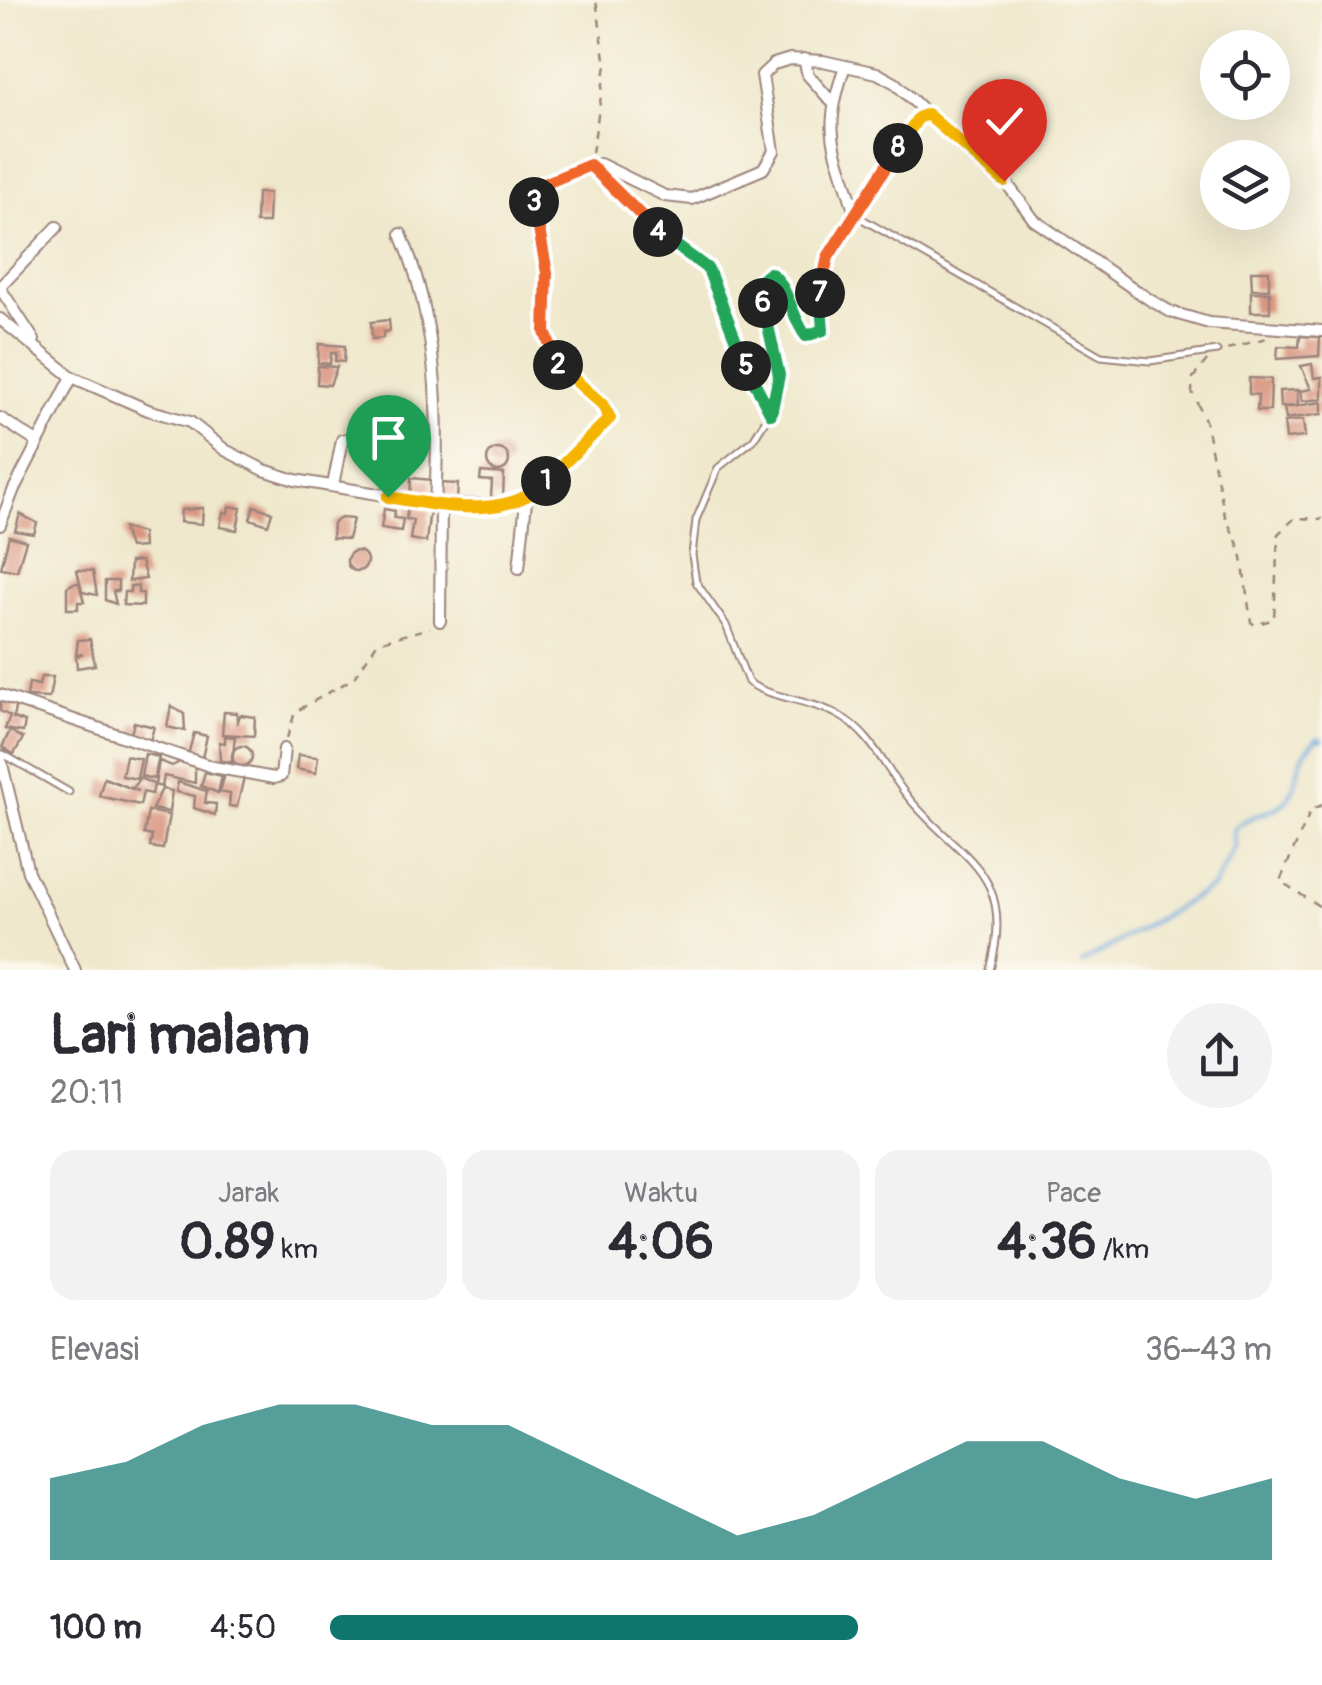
<!DOCTYPE html>
<html lang="id">
<head>
<meta charset="utf-8">
<style>
  :root { --surface:#fff; --page:#f2f2f3; --text:#2b2b33; --muted:#7c7c81; --accent:#0f766e }
  body { margin:0; font-family:Pangolin,sans-serif; background:var(--page); color:var(--text); height:100vh; display:flex; flex-direction:column; font-size:38px; white-space:nowrap }
  * { box-sizing:border-box; margin:0 }
  p { font-size:32px; color:var(--muted) }
  .icon { flex:none; width:55px; height:55px; fill:none; stroke:currentColor; stroke-width:2; stroke-linecap:round; stroke-linejoin:round }
  .map { position:relative; height:970px; overflow:hidden }
  .sheet { display:flex; flex-direction:column; background:var(--surface); flex:1 }
  .sheet>* { flex:none }
  .controls { position:absolute; left:1200px; top:30px; display:grid; gap:20px }
  .controls a { display:grid; place-items:center; width:90px; height:90px; border-radius:50%; background:var(--surface); box-shadow:0 10px 40px #0002; font-size:50px }
  .pin { position:absolute; display:grid; place-items:center; width:85px; height:85px; color:#fff; margin:-102px -42px; border-radius:50% 50% 50% 0; rotate:-45deg; box-shadow:0 0 10px #0007 }
  .pin .icon { rotate:45deg }
  .km { position:absolute; width:50px; height:50px; margin:-25px; border-radius:50%; background:#222; color:#fff; font-size:28px; line-height:50px; text-align:center }
  .round { display:grid; place-items:center; flex:none; width:105px; height:105px; border-radius:52px; background:var(--page) }
  .head { display:flex; align-items:center; justify-content:space-between; height:170px; padding:0 50px }
  h1 { font-size:55px; font-weight:800; line-height:75px }
  .stats { display:grid; grid-template-columns:repeat(3,1fr); gap:15px; height:170px; padding:10px 50px }
  .stats div { display:grid; align-content:center; border-radius:25px; background:var(--page); text-align:center }
  .stats b { font-size:50px; font-weight:800 }
  .stats small { font-size:28px; font-weight:400 }
  .stats p { font-size:28px }
  .chart { height:280px; padding:20px 50px }
  .chart p { display:flex; justify-content:space-between }
  .chart svg { width:100%; height:180px; margin-top:10px; fill:var(--accent); opacity:.7 }
  ul { padding:0 50px; list-style:none; font-size:32px }
  li { display:grid; grid-template-columns:160px 120px 1fr; align-items:center; height:75px }
  li i { height:25px; border-radius:12px; background:var(--accent) }
  .map>svg:first-child { display:block }
  .lines { fill:none; stroke-linecap:round; stroke-linejoin:round }
  .stream { stroke:#6eaadf; stroke-width:4 }
  .building { fill:#da9581 }
  .service-casing { stroke:#9c847c; stroke-width:9 }
  .minor-casing { stroke:#9c847c; stroke-width:14 }
  .path { stroke:#9c847c; stroke-width:2.5; stroke-dasharray:8 8; stroke-linecap:butt }
  .service { stroke:#fff; stroke-width:5 }
  .minor { stroke:#fff; stroke-width:10 }
  .split-1-casing { stroke:#fff; stroke-width:20 }
  .split-2-casing { stroke:#fff; stroke-width:20 }
  .split-3-casing { stroke:#fff; stroke-width:20 }
  .split-4-casing { stroke:#fff; stroke-width:20 }
  .split-5-casing { stroke:#fff; stroke-width:20 }
  .split-6-casing { stroke:#fff; stroke-width:20 }
  .split-7-casing { stroke:#fff; stroke-width:20 }
  .split-8-casing { stroke:#fff; stroke-width:20 }
  .split-9-casing { stroke:#fff; stroke-width:20 }
  .split-1 { stroke:#f5b400; stroke-width:12 }
  .split-2 { stroke:#f5b400; stroke-width:12 }
  .split-3 { stroke:#f0652b; stroke-width:12 }
  .split-4 { stroke:#f0652b; stroke-width:12 }
  .split-5 { stroke:#22a559; stroke-width:12 }
  .split-6 { stroke:#22a559; stroke-width:12 }
  .split-7 { stroke:#22a559; stroke-width:12 }
  .split-8 { stroke:#f0652b; stroke-width:12 }
  .split-9 { stroke:#f5b400; stroke-width:12 }
</style>
</head>
<body>
<div class="map">
<svg width="1322" height="970" viewBox="0 0 1322 970">
  <rect width="100%" height="100%" fill="#fbf7ec"/>
  <filter id="ink" filterUnits="userSpaceOnUse"><feTurbulence type="fractalNoise" baseFrequency=".01" numOctaves="2"/><feDisplacementMap in="SourceGraphic" scale="20" xChannelSelector="R" yChannelSelector="G"/><feConvolveMatrix kernelMatrix="1 2 1 2 8 2 1 2 1" color-interpolation-filters="sRGB"/></filter>
  <filter id="wash" filterUnits="userSpaceOnUse"><feTurbulence type="fractalNoise" baseFrequency=".0048" numOctaves="4" result="noise"/><feDisplacementMap in="SourceGraphic" scale="40" xChannelSelector="R" yChannelSelector="G"/><feGaussianBlur stdDeviation="2.25" result="paint"/><feColorMatrix in="noise" values="0 0 0 0 0 0 0 0 0 0 0 0 0 0 0 0 0 1.4 0 .05"/><feComposite in="paint" operator="in"/></filter>
  <g filter="url(#wash)">
    <rect width="100%" height="100%" fill="#efe8cc"/>
    <g class="lines">
      <path class="stream" d="M1082 963 1214 886 1235 847 1234 830C1250 811 1279 814 1289 797 1303 773 1290 767 1317 738L1322 739"/>
    </g>
    <g id="blocks">
      <g class="building">
        <polygon points="257,193 269,193 268,223 256,223"/>
        <polygon points="1251,271 1269,271 1269,289 1252,289"/>
        <rect x="1251" y="292" width="19" height="20"/>
        <polygon points="389,320 390,331 383,332 383,338 372,339 371,322"/>
        <polygon points="1300,336 1320,337 1319,356 1277,359 1278,346 1299,347"/>
        <polygon points="319,344 345,346 344,362 335,361 336,353 331,353 330,364 318,363"/>
        <polygon points="1312,364 1314,378 1322,377 1322,399 1302,401 1300,391 1311,389 1301,366"/>
        <polygon points="318,366 337,367 330,385 317,384"/>
        <polygon points="1249,378 1271,379 1270,411 1257,411 1258,395 1249,394"/>
        <polygon points="1297,390 1298,406 1280,407 1279,391"/>
        <polygon points="1322,402 1322,414 1286,419 1284,408"/>
        <polygon points="1303,420 1305,437 1286,439 1284,422"/>
        <circle cx="498" cy="460" r="11"/>
        <polygon points="481,472 504,474 503,498 491,497 492,481 480,480"/>
        <polygon points="411,478 432,480 431,498 410,496"/>
        <polygon points="439,483 458,484 457,500 439,500"/>
        <polygon points="229,506 241,508 237,530 220,527 223,512 228,513"/>
        <polygon points="254,506 272,512 268,525 250,519"/>
        <polygon points="408,506 430,509 426,542 410,539 413,520 406,519"/>
        <polygon points="203,508 202,524 180,522 181,510"/>
        <polygon points="384,509 395,511 394,518 403,519 401,531 381,528"/>
        <polygon points="20,514 37,523 34,534 15,531"/>
        <polygon points="341,518 353,519 348,539 332,538 333,523"/>
        <polygon points="123,528 142,533 143,547 129,548"/>
        <polygon points="9,536 26,541 17,571 1,568"/>
        <circle cx="357" cy="561" r="10"/>
        <polygon points="141,561 146,579 129,581 130,562"/>
        <polygon points="77,570 93,571 97,595 82,592"/>
        <polygon points="105,581 118,581 118,591 113,591 116,604 105,600"/>
        <polygon points="74,583 79,583 84,602 78,602 78,609 67,609 67,587"/>
        <polygon points="130,586 138,586 138,593 143,593 143,606 123,605 124,592 130,592"/>
        <polygon points="90,639 95,665 77,668 76,656 83,654 76,655 78,640"/>
        <polygon points="41,677 53,677 49,698 27,697 29,683 39,685"/>
        <polygon points="0,702 16,703 13,718 25,722 23,732 5,729 10,716 0,711"/>
        <polygon points="171,706 184,714 185,731 167,727"/>
        <polygon points="224,712 237,713 237,724 240,715 255,717 254,736 222,734"/>
        <polygon points="134,722 154,727 149,744 131,734"/>
        <polygon points="10,731 23,738 14,754 2,747"/>
        <polygon points="194,733 207,736 202,758 188,755"/>
        <polygon points="225,736 235,737 232,762 220,761 219,742 225,743"/>
        <circle cx="242" cy="756" r="10"/>
        <polygon points="145,754 159,757 154,779 141,776"/>
        <polygon points="298,755 318,757 316,773 296,769"/>
        <polygon points="126,756 141,759 137,779 122,776"/>
        <polygon points="159,761 172,766 180,762 195,764 195,783 164,776 162,787 154,785 152,794 143,792 140,805 99,796 104,778 138,791 132,788 140,778 155,785"/>
        <polygon points="205,772 222,776 218,793 201,786"/>
        <polygon points="225,774 244,777 237,807 229,806 230,794 220,792"/>
        <polygon points="178,782 207,791 205,803 216,804 215,815 194,808 195,796 176,792"/>
        <polygon points="162,789 172,791 169,812 152,809"/>
        <polygon points="148,811 169,815 163,849 150,847 152,836 144,834"/>
      </g>
    </g>
  </g>
  <g filter="url(#ink)">
    <use href="#blocks" fill-opacity="0" stroke="#9c847c" stroke-width="2.5"/>
    <g class="lines">
      <defs>
        <g id="service">
          <path d="M926 114 910 128 828 257 819 292 823 330 819 335 806 336 788 308 778 277 763 276 760 287 779 375 775 405 753 440 718 468 696 520 692 555 696 582 726 625 748 682C769 698 813 700 840 716 873 735 885 769 908 797 958 859 1018 869 990 970"/>
          <polyline points="592,167 652,228 709,269 750,375 771,414"/>
          <polyline points="857,216 1101,356 1150,361 1217,351"/>
          <polyline points="3,754 69,792"/>
        </g>
        <g id="minor">
          <polyline points="804,59 808,75 831,101"/>
          <path d="M845 66C820 139 837 145 855 215"/>
          <path d="M401 234C437 320 440 411 435 504"/>
          <polyline points="0,287 57,227"/>
          <polyline points="0,288 34,340"/>
          <path d="M0 319 72 377 148 410 190 422 225 450 264 470 295 480 437 504 509 505 526 501 610 418C603 392 566 380 553 356 537 329 550 301 547 272 544 245 525 214 539 188L578 169 600 164 665 196 692 199 763 169 774 151 762 75 774 64 790 59 823 61 877 73 895 83 958 144 1005 181 1034 220 1150 300 1171 312 1209 323 1322 331"/>
          <polyline points="0,418 37,442"/>
          <polyline points="333,485 342,440 356,437 396,450"/>
          <polyline points="0,525 14,489 72,377"/>
          <polyline points="519,568 526,501"/>
          <polyline points="440,621 441,504"/>
          <polyline points="0,695 213,767 274,778 281,776 284,749"/>
          <polyline points="0,756 28,872 75,970"/>
        </g>
      </defs>
      <use href="#service" class="service-casing"/>
      <use href="#minor" class="minor-casing"/>
      <g class="path">
        <polyline points="592,153 606,65 596,0"/>
        <polyline points="1227,349 1267,338"/>
        <polyline points="1207,360 1193,378 1192,392 1205,420 1225,516 1241,551 1251,622 1255,625 1274,619 1278,534 1295,518 1322,519"/>
        <polyline points="287,738 295,712 354,678 378,642 430,628"/>
        <polyline points="1322,805 1311,810 1280,881 1322,908"/>
      </g>
      <use href="#service" class="service"/>
      <use href="#minor" class="minor"/>
    </g>
  </g>
  <g class="lines" filter="url(#ink)">
    <defs>
      <path id="split-1" d="M388 497C438 505 508 522 546 481"/>
      <polyline id="split-2" points="546,481 610,418 602,404 558,365"/>
      <polyline id="split-3" points="534,202 547,273 545,332 558,365"/>
      <polyline id="split-4" points="534,202 544,184 590,165 658,232"/>
      <polyline id="split-5" points="658,232 708,269 746,366"/>
      <polyline id="split-6" points="746,366 771,414 779,375 763,303"/>
      <path id="split-7" d="M763 303 760 281 770 273C788 284 792 319 806 336L823 330 820 293"/>
      <polyline id="split-8" points="820,293 828,257 898,148"/>
      <polyline id="split-9" points="898,148 918,118 927,114 1004,181"/>
    </defs>
    <use href="#split-1" class="split-1-casing"/>
    <use href="#split-2" class="split-2-casing"/>
    <use href="#split-3" class="split-3-casing"/>
    <use href="#split-4" class="split-4-casing"/>
    <use href="#split-5" class="split-5-casing"/>
    <use href="#split-6" class="split-6-casing"/>
    <use href="#split-7" class="split-7-casing"/>
    <use href="#split-8" class="split-8-casing"/>
    <use href="#split-9" class="split-9-casing"/>
    <use href="#split-1" class="split-1"/>
    <use href="#split-2" class="split-2"/>
    <use href="#split-3" class="split-3"/>
    <use href="#split-4" class="split-4"/>
    <use href="#split-5" class="split-5"/>
    <use href="#split-6" class="split-6"/>
    <use href="#split-7" class="split-7"/>
    <use href="#split-8" class="split-8"/>
    <use href="#split-9" class="split-9"/>
  </g>
</svg>
<div class="controls">
<a><svg class="icon" aria-label="locate" viewBox="0 0 24 24"><circle cx="12" cy="12" r="6"/><path d="M12 2v4M12 18v4M2 12h4M18 12h4"/></svg></a>
<a><svg class="icon" aria-label="layers" viewBox="0 0 24 24"><path d="M12 4l9 5-9 5-9-5zM3 14l9 5 9-5"/></svg></a>
</div>
<div class="pin" style="left:388px;top:497px;background:#1e9e55"><svg class="icon" aria-label="arrive" viewBox="0 0 24 24"><path d="M6 21V4h12l-3 4 3 4H6"/></svg></div>
<div class="pin" style="left:1004px;top:181px;background:#d93025"><svg class="icon" aria-label="check" viewBox="0 0 24 24"><path d="M5 12l5 5 9-10"/></svg></div>
<b class="km" style="left:546px;top:481px">1</b>
<b class="km" style="left:558px;top:365px">2</b>
<b class="km" style="left:534px;top:202px">3</b>
<b class="km" style="left:658px;top:232px">4</b>
<b class="km" style="left:746px;top:366px">5</b>
<b class="km" style="left:763px;top:303px">6</b>
<b class="km" style="left:820px;top:293px">7</b>
<b class="km" style="left:898px;top:148px">8</b>
</div>
<section class="sheet">
<div class="head"><div><h1>Lari malam</h1><p>20:11</p></div><a class="round"><svg class="icon" aria-label="share" viewBox="0 0 24 24"><path d="M12 15V3M7 8l5-5 5 5M5 13v7h14v-7"/></svg></a></div>
<div class="stats">
<div><p>Jarak</p><b>0.89<small> km</small></b></div>
<div><p>Waktu</p><b>4:06</b></div>
<div><p>Pace</p><b>4:36<small> /km</small></b></div>
</div>
<div class="chart"><p><span>Elevasi</span>36–43 m</p>
<svg viewBox="0 0 160 44" preserveAspectRatio="none"><path d="M0 44V24L10 20L20 11L30 6L40 6L50 11L60 11L70 20L80 29L90 38L100 33L110 24L120 15L130 15L140 24L150 29L160 24V44z"/></svg>
</div>
<ul>
<li><b>100 m</b>4:50<i style="width:56%"></i></li>
</ul>
</section>
</body>
</html>
